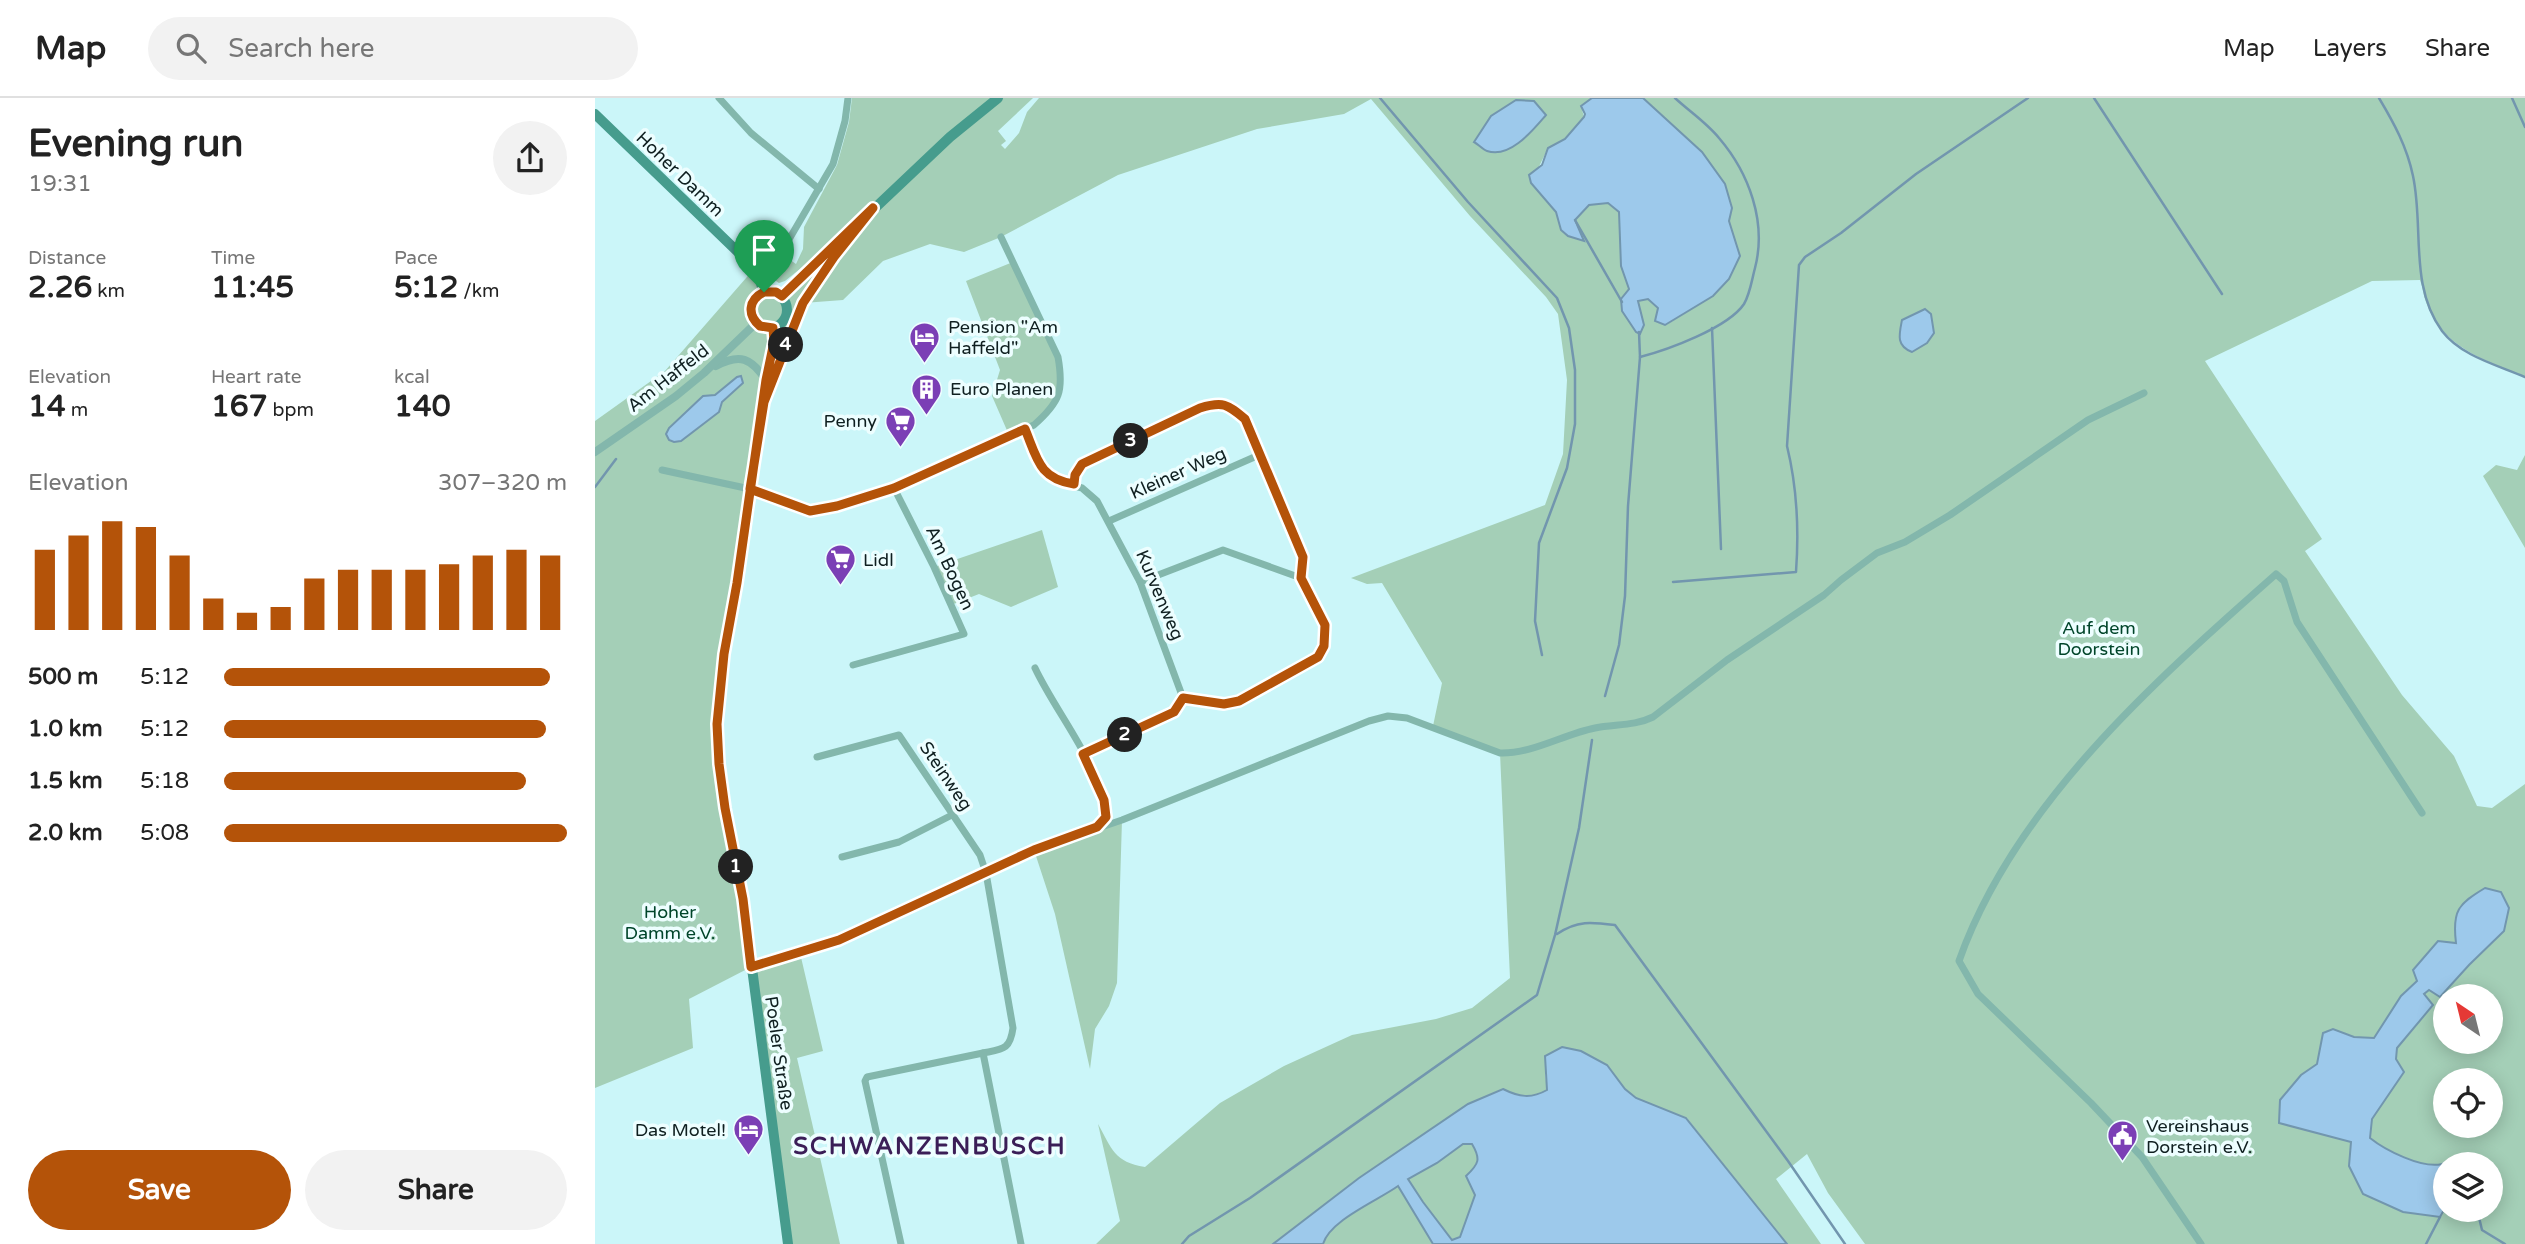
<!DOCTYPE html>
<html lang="en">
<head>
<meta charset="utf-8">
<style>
  :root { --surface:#fff; --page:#f2f2f2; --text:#222; --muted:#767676; --line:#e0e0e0; --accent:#b45309 }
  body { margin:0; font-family:"Varela Round",sans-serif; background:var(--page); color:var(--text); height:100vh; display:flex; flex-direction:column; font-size:26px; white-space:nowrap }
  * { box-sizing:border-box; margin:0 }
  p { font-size:23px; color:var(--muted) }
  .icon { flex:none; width:38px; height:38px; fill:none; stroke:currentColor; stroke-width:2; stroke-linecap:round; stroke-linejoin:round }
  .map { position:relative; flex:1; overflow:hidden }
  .side { display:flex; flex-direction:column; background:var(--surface); width:595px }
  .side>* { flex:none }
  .needle { width:46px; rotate:325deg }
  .controls { position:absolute; left:1838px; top:886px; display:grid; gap:14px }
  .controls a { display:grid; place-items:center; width:70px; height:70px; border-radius:50%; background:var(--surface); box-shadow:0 4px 18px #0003; font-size:35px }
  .pin { position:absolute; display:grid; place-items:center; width:60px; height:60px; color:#fff; margin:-72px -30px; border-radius:50% 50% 50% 0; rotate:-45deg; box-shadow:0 0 7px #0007 }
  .pin .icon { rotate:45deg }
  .km { position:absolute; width:35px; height:35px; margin:-18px; border-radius:50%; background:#222; color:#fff; font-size:19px; line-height:35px; text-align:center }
  .round { display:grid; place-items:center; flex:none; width:74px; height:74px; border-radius:37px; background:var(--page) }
  .overview { display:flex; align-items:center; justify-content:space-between; height:119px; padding:0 28px }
  h1 { font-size:38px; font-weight:800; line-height:52px }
  .metrics { display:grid; grid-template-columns:repeat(3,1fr); gap:10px; height:119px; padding:7px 28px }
  .metrics div { display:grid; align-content:center }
  .metrics b { font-size:30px; font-weight:800 }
  .metrics small { font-size:19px; font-weight:400 }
  .metrics p { font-size:19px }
  .chart { height:196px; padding:14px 28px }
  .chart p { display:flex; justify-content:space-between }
  .chart svg { width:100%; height:126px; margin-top:7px; stroke:var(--accent); stroke-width:6 }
  .button { display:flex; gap:14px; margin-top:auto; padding:14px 28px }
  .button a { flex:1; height:80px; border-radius:42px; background:var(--accent); color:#fff; font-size:28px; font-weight:800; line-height:80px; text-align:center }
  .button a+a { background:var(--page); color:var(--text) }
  ul { padding:0 28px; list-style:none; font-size:23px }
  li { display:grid; grid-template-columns:112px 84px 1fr; align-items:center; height:52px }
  li i { height:18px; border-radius:9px; background:var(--accent) }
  header { display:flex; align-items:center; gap:42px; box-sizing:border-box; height:98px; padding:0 35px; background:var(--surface); border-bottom:2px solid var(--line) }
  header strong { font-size:33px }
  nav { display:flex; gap:38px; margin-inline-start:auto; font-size:24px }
  .search { width:490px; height:63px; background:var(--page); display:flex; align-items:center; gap:18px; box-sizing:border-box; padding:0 24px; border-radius:38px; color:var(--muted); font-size:26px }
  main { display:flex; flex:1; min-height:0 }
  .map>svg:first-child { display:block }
  .green { fill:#a4cfb7; fill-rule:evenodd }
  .water { fill:#9dc9eb; stroke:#7296ae; stroke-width:2; fill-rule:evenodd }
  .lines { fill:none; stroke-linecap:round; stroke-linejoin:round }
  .stream { stroke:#7296ae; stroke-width:2.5 }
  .minor { stroke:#83b7ac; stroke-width:7 }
  .tertiary { stroke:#83b7ac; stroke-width:8 }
  .secondary { stroke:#469c8d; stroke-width:10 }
  .route-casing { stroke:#fff; stroke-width:14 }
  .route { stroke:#b45309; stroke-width:9 }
  .labels { text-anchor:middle; stroke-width:7; stroke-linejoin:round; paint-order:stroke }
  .street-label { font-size:18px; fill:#0f1f20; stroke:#edfeff }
  .poi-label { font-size:18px; fill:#0f1f20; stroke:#edfeff; text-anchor:start }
  .park-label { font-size:18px; fill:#00452a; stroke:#edfeff }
  .district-label { font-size:24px; font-weight:bold; letter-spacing:2px; fill:#3b1e57; stroke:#edfeff }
</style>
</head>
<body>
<header>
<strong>Map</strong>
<div class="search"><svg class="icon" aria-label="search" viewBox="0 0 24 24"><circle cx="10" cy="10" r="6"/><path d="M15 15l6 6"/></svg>Search here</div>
<nav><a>Map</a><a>Layers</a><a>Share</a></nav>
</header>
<main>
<section class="side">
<div class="overview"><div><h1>Evening run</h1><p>19:31</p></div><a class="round"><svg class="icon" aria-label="share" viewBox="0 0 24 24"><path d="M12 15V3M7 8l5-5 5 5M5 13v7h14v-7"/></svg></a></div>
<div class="metrics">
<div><p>Distance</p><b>2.26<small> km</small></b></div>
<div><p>Time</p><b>11:45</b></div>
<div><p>Pace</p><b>5:12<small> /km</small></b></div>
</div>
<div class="metrics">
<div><p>Elevation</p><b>14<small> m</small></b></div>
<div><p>Heart rate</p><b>167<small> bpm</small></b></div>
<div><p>kcal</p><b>140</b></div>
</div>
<div class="chart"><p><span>Elevation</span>307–320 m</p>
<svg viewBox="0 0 160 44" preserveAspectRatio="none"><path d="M5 44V16M15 44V11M25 44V6M35 44V8M45 44V18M55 44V33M65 44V38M75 44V36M85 44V26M95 44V23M105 44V23M115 44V23M125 44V21M135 44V18M145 44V16M155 44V18"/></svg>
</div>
<ul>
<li><b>500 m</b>5:12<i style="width:95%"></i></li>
<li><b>1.0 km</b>5:12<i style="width:94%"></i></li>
<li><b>1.5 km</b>5:18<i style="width:88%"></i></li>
<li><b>2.0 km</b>5:08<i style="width:100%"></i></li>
</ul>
<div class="button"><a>Save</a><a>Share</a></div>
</section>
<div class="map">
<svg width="1930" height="1146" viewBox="0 0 1930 1146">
  <rect width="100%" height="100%" fill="#cbf6f9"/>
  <g class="green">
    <path d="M257 0H438L403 33 411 43 406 47 410 51 424 35 432 14 444 0H997L986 8 989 19 970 41 953 50 936 85C944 94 953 102 959 111 973 131 959 132 988 143L980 122 994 107 1013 105 1024 114 1026 168 1034 191 1026 201 1049 227 1043 203 1053 201 1063 210 1071 227 1118 198 1134 181V122L1137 109 1107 54 1048 0H1930V279C1888 261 1848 250 1831 204 1828 197 1828 189 1825 182L1777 183 1610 263 1727 441 1710 453 1807 597 1859 658 1882 708 1897 710 1930 686V1146H1270L1233 1095 1212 1056 1181 1081 1226 1146H1192L1092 1020 1041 1000 1030 991 1012 967 950 974 952 992 941 998 922 999 764 1080 678 1146H501L525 1123 503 1026C517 1051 519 1064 550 1069L625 1005 689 968 757 937 841 921 877 910 915 880 905 655 838 628 847 585 787 485 772 486 756 480 950 407 968 356 972 282 963 216 951 199 875 118 776 1 749 16 662 31 523 77 406 139 369 154 335 146 288 163 248 202 208 205 169 305 122 626 156 868 205 855 228 953 202 960 245 1146H195L156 869 94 901 98 950 0 990V323L70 273 158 172 168 191H179L188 197 236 146 190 183 184 185 175 179 188 157 201 166 208 151 209 129 242 67 254 24ZM1843 843 1862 845 1874 867 1845 898 1834 891 1829 897 1838 908 1802 950 1794 996 1777 1021 1774 1040C1790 1052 1826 1071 1847 1066 1854 1064 1861 1060 1867 1057L1873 1063 1872 1066H1895V1111L1850 1110 1845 1119 1754 1068 1756 1044 1706 977 1722 966 1738 931 1759 939 1779 940 1806 898 1822 883 1818 871ZM1850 898H1895V943H1850ZM1850 982H1895V1027H1850Z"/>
    <polygon points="418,164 463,259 464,298 439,327 414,337 397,298 405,272 371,183"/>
    <polygon points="1930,357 1930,450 1888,378 1901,367 1922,372"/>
    <polygon points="447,432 463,489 416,509 384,496 356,507 339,469"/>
    <polygon points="527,722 522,885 514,908 500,931 495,971 460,816 439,752"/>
    <path d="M877 1045C886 1061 884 1066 871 1078L880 1096 865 1139 857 1142 828 1104 813 1081 842 1065 868 1046Z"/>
    <path d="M803 1088 838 1146H728C735 1122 783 1103 803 1088Z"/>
  </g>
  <g class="water">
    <polygon points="997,0 1048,0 1107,54 1130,86 1137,110 1134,123 1145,158 1134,181 1118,198 1070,227 1060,223 1063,210 1053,201 1043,203 1049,227 1045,236 1041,234 1027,213 1026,201 1034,191 1026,168 1024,114 1013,105 994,107 980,122 989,143 973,138 966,132 961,114 936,85 934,77 947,67 953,50 970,41 989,19 990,16 986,8"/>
    <path d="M921 2 939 3 951 17C938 32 915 61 892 53 888 52 883 46 879 44L896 18Z"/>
    <path d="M1330 211 1336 216 1339 235 1332 245 1317 254C1301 248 1304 237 1307 222Z"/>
    <polygon points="146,278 148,285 127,304 124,314 86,343 79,344 74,342 71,336 74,330 108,298 120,297 142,279"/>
    <path d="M1890 790 1906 794 1914 810 1909 833 1874 867 1845 899 1834 892 1829 896 1838 907 1802 950 1801 961 1809 974 1777 1021 1775 1040C1790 1052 1827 1071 1847 1066 1854 1064 1861 1060 1868 1057L1873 1063 1872 1066H1850V1110L1845 1119 1808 1114 1768 1096 1754 1068 1756 1044 1684 1025 1685 1002 1706 977 1722 966 1728 935 1738 931 1759 939 1779 940 1806 898 1822 883 1818 872 1843 843 1861 845C1857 813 1863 806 1890 790Z"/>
    <path d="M967 949 986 953 1012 967 1030 991 1041 1000 1091 1020 1192 1146H838L803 1088C782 1103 735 1122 728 1146H678L764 1080 873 1006 908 991C924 999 936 1001 952 992L950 958ZM868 1046H877C886 1061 884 1066 871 1078L880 1097 865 1139 857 1142 828 1104 813 1081 842 1065Z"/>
  </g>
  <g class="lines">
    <g class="stream">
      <polyline points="785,0 873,104 962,200 974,230 980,272 980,326 972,370 944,445 940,523 947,557"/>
      <polyline points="1499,0 1627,196"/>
      <path d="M1784 0C1799 25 1812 49 1818 78 1829 129 1814 188 1847 233 1866 258 1902 267 1930 279"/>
      <polyline points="1917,0 1930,29"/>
      <polyline points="980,122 1027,204"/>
      <polyline points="1117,230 1126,451"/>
      <path d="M1045 259C1072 252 1133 230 1149 206 1155 196 1157 181 1160 170 1172 124 1154 75 1124 40 1112 25 1094 13 1080 0"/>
      <polyline points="0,389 21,361"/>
      <path d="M1078 484 1201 474C1204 433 1202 389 1192 348L1204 167 1210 159 1246 135 1321 76 1433 0"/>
      <polyline points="1010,598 1024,547 1030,498 1033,408 1045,259 1044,234"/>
      <path d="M962 836C982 822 997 824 1020 827L1193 1063 1250 1146"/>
      <polyline points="1882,1111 1887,1132 1910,1146"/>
      <polyline points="587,1146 594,1138 655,1100 942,897 960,837 984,730 997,642"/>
      <polyline points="1831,1146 1845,1119"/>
    </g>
    <g class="minor">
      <polyline points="124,0 156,35 224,91"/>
      <polyline points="189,150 238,66 250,23 253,0"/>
      <polyline points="430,331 449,375 465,384 487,390 502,403 545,484 588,600 579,614 488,656"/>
      <path d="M67 372 155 391 215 413 279 398 299 390 439 327C465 304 469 293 463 259L406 139"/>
      <path d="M479 386 480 377 487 366 605 310C628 303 632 306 650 321L708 459 706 480 730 527 731 536 729 548 723 559 644 603 629 606 588 600"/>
      <polyline points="514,423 664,357"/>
      <polyline points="545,484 628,452 706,480"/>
      <polyline points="258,567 369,536 339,469 299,390"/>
      <path d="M440 570C462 617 507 668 511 719L502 728"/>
      <path d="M222 659 304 637 385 757 391 775 418 930C415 952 408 951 388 955"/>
      <polyline points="247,759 304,744 357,717"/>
      <path d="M156 869 244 842 439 752 527 722 774 623 793 618 812 620 905 655C937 656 969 636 1000 630 1020 626 1040 628 1058 619L1132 562 1229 497 1246 482 1282 455 1310 444 1355 417 1493 322 1549 295"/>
      <polyline points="306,1146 270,983 272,979 388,955 426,1146"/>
      <path d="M1606 1146 1547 1059 1496 1005 1383 896 1364 863C1419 707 1560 583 1681 476L1689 483 1702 524 1827 715"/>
    </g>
    <g class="tertiary">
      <path d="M121 268C145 255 156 260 171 282"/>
      <polyline points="0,354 81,298 109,275 161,225"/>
    </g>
    <g class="secondary">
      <polyline points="0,16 144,155 164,180 169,194"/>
      <circle cx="174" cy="212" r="18"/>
      <polyline points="187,198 355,39 403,0"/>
      <polyline points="178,230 179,244 171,282 142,485 129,556 122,626 124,666 130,710 148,801 193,1146"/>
      <polyline points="173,294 208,205 249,147"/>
    </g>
  </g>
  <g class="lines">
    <defs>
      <path id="route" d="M169 194C153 202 152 217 165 228L178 230 179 244 171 282 142 485 129 556 122 626 124 666 130 710 148 801 156 869 244 842 439 752 502 729 511 719 509 702 488 656 579 614 588 600 629 606 644 603 723 559 729 548 730 527 706 480 708 459 650 321C632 306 628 303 605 310L487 366 480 377 479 386C444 381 442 360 430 331L299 390 242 408 215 413 155 391 169 304 208 205 239 159 278 110 187 198 181 194H169"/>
    </defs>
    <use href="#route" class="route-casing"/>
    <use href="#route" class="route"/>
  </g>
  <defs>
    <symbol id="hotel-pin" viewBox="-11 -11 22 30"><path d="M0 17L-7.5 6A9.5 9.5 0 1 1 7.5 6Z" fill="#7b3fb5" stroke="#edfeff"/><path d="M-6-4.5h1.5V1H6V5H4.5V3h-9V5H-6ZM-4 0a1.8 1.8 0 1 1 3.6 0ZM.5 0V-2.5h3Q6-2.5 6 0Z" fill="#fff"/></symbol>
    <symbol id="building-pin" viewBox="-11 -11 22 30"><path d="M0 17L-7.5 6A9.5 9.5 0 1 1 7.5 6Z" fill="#7b3fb5" stroke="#edfeff"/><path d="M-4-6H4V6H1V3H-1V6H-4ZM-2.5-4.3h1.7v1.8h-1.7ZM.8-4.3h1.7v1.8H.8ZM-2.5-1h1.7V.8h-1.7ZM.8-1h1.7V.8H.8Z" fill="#fff"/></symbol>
    <symbol id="supermarket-pin" viewBox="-11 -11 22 30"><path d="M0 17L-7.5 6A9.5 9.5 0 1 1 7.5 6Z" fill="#7b3fb5" stroke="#edfeff"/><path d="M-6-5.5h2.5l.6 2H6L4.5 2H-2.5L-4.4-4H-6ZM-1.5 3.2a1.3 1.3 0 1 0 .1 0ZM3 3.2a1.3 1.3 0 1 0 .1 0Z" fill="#fff"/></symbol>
    <symbol id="civic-pin" viewBox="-11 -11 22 30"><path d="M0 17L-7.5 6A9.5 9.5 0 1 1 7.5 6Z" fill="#7b3fb5" stroke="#edfeff"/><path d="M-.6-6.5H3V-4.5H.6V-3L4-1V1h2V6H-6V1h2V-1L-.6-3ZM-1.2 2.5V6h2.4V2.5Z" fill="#fff"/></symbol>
  </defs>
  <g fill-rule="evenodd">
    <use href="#hotel-pin" x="312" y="222" width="35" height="47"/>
    <use href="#building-pin" x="314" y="274" width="35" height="47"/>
    <use href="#supermarket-pin" x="288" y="306" width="35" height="47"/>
    <use href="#supermarket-pin" x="228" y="444" width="35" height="47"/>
    <use href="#hotel-pin" x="136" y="1014" width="35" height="47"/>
    <use href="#civic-pin" x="1510" y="1020" width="35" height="47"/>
  </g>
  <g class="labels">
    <g class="street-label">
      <text transform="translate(85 76) rotate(44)" y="6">Hoher Damm</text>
      <text transform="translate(73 280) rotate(-38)" y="6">Am Haffeld</text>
      <text transform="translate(583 375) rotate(-24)" y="6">Kleiner Weg</text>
      <text transform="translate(355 470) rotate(65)" y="6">Am Bogen</text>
      <text transform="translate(565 497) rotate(67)" y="6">Kurvenweg</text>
      <text transform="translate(351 678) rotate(56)" y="6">Steinweg</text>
      <text transform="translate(184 955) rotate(82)" y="6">Poeler Straße</text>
    </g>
    <g class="poi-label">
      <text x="353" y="235">Pension "Am<tspan x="353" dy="21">Haffeld"</tspan></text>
      <text x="355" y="297">Euro Planen</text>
      <text x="282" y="329" text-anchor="end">Penny</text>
      <text x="268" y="468">Lidl</text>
      <text x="1551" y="1034">Vereinshaus<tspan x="1551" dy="21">Dorstein e.V.</tspan></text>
      <text x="131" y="1038" text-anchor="end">Das Motel!</text>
    </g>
    <g class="park-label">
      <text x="1504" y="536">Auf dem<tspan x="1504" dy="21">Doorstein</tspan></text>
      <text x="75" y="820">Hoher<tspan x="75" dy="21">Damm e.V.</tspan></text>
    </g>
    <g class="district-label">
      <text x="335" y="1056">SCHWANZENBUSCH</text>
    </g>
  </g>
</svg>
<div class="controls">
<a><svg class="needle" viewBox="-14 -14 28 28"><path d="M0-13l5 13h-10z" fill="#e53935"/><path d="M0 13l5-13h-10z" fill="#767676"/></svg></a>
<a><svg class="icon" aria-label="locate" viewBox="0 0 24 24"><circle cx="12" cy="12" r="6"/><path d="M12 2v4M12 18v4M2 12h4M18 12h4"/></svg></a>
<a><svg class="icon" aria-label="layers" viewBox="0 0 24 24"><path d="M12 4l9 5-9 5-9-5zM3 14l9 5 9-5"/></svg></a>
</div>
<div class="pin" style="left:169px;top:194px;background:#1e9e55"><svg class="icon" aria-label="arrive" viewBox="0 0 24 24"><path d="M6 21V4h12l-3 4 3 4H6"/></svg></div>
<b class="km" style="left:141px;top:769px">1</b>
<b class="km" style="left:530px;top:637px">2</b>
<b class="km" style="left:536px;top:343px">3</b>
<b class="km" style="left:191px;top:247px">4</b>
</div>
</main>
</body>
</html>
